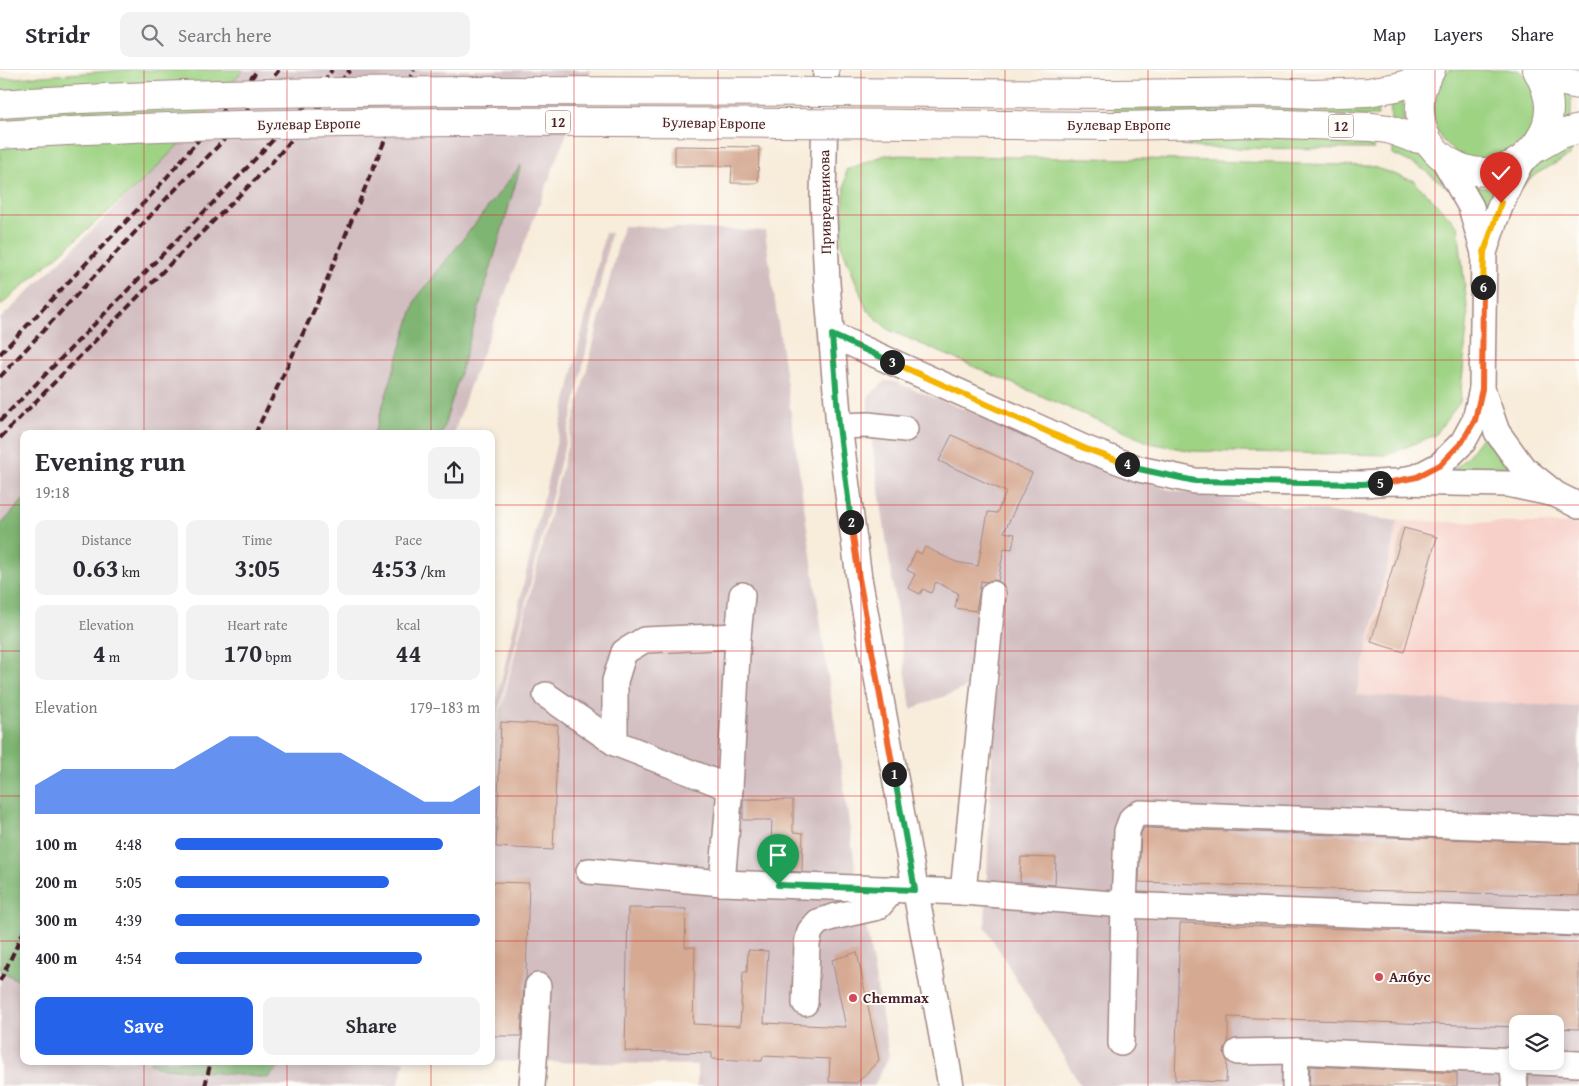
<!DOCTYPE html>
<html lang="en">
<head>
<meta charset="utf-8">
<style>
  :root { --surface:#fff; --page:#f2f2f3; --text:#2b2b33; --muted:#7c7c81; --line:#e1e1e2; --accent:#2563eb }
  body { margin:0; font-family:"Gentium Book Plus",serif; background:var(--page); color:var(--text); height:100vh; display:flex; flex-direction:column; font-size:19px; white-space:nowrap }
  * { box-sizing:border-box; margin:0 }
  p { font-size:16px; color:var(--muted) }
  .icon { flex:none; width:28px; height:28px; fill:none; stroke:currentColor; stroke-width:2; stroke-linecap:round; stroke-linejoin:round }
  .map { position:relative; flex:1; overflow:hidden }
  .sheet { position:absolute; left:20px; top:360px; width:475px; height:635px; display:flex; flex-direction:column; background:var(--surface); border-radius:10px; box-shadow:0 2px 8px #0003 }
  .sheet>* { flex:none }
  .buttons { position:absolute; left:1509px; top:945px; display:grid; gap:10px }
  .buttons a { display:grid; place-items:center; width:55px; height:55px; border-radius:10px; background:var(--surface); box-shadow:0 2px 8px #0003; font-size:25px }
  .pin { position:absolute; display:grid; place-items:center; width:42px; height:42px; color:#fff; margin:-51px -21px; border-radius:50% 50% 50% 0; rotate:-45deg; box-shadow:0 0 5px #0007 }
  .pin .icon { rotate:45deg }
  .km { position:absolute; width:25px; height:25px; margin:-12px; border-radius:50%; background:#222; color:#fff; font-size:14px; line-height:25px; text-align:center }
  .round { display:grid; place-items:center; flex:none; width:52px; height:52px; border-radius:10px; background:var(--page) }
  .overview { display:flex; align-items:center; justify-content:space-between; height:85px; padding:0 15px }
  h1 { font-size:28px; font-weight:700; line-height:38px }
  .stats { display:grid; grid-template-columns:repeat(3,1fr); gap:8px; height:85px; padding:5px 15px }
  .stats div { display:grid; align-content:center; border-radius:10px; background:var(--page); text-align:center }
  .stats b { font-size:25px; font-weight:700 }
  .stats small { font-size:14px; font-weight:400 }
  .stats p { font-size:14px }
  .chart { height:140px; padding:10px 15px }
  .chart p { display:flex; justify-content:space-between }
  .chart svg { width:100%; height:90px; margin-top:5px; fill:var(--accent); opacity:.7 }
  .primary-button { display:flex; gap:10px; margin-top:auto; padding:10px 15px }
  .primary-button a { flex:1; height:58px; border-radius:10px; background:var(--accent); color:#fff; font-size:20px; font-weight:700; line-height:58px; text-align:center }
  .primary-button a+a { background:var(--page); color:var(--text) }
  ul { padding:0 15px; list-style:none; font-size:16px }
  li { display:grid; grid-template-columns:80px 60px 1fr; align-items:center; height:38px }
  li i { height:12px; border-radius:6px; background:var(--accent) }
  header { display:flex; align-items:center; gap:30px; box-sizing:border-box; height:70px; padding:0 25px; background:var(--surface); border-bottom:1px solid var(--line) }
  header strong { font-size:24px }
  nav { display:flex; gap:28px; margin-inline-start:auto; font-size:18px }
  .search { width:350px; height:45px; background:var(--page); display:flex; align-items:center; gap:12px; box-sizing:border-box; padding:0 18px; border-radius:10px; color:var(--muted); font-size:19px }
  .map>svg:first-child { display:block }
  .built { fill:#f7d0c9 }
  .industrial { fill:#d2bec1; fill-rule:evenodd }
  .green { fill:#9fd384; stroke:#747958 }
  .forest { fill:#7fb572; stroke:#646a4e }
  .building { fill:#d5a992 }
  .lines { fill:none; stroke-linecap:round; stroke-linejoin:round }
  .minor-casing { stroke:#a18682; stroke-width:28 }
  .major-casing { stroke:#a18682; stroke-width:30 }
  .minor { stroke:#fff; stroke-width:25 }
  .major { stroke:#fff; stroke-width:28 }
  .rail { stroke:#4a1f2b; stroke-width:4; stroke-dasharray:8 4; stroke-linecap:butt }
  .major-bridge-casing { stroke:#a18682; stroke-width:30; stroke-linecap:butt }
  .major-bridge { stroke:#fff; stroke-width:28 }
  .split-1-casing { stroke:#fff; stroke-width:10 }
  .split-2-casing { stroke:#fff; stroke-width:10 }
  .split-3-casing { stroke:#fff; stroke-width:10 }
  .split-4-casing { stroke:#fff; stroke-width:10 }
  .split-5-casing { stroke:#fff; stroke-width:10 }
  .split-6-casing { stroke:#fff; stroke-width:10 }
  .split-7-casing { stroke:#fff; stroke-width:10 }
  .split-1 { stroke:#22a559; stroke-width:6 }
  .split-2 { stroke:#f0652b; stroke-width:6 }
  .split-3 { stroke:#22a559; stroke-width:6 }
  .split-4 { stroke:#f5b400; stroke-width:6 }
  .split-5 { stroke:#22a559; stroke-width:6 }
  .split-6 { stroke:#f0652b; stroke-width:6 }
  .split-7 { stroke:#f5b400; stroke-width:6 }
  .grid { fill:none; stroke:#d62828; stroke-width:1; stroke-opacity:0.55 }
  .poi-dot { fill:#d1495b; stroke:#fdfcf7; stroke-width:2 }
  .labels { text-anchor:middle; stroke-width:4; stroke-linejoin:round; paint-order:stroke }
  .shield { fill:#fdfcf7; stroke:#806168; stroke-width:1 }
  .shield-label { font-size:14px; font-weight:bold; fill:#4a1f2b }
  .street-label { font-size:15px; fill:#4a1f2b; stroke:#fdfcf7 }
  .poi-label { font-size:15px; font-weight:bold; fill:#4a1f2b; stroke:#fdfcf7; text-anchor:start }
</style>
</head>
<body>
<header>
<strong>Stridr</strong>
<div class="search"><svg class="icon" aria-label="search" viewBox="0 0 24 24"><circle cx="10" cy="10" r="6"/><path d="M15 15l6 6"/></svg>Search here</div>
<nav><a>Map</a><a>Layers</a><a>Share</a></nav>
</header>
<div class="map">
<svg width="1579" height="1016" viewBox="0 0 1579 1016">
  <rect width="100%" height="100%" fill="#fdfcf7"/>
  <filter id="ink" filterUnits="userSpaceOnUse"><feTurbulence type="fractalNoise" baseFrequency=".02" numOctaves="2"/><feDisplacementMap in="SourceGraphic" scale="10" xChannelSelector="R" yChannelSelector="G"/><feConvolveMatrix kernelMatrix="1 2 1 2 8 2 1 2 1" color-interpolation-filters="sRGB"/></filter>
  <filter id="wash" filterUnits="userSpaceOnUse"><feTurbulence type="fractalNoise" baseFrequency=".0096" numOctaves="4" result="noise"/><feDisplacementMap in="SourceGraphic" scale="20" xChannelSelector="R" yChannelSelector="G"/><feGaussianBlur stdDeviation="1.12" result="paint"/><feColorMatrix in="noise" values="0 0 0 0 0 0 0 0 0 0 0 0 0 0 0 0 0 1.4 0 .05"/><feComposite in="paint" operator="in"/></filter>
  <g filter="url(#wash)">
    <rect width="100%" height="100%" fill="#f8ecda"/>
    <polygon class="built" points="1398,451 1579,454 1579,637 1356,625"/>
    <g class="industrial">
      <polygon points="242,0 591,0 469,318 454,364 24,364 24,991 405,991 398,1016 0,1016 0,249 143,111"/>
      <polygon points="623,156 765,161 855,796 851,831 865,849 889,986 874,1016 697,1016 697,995 491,991 491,679"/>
      <polygon points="605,163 611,163 575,333 496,653 491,664 491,646 493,646"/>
      <path d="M885 311 895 312 1166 419 1200 425 1398 451 1356 625 1579 637V1016H1081L985 857 995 607 911 639 868 345V327ZM1518 954H1555V991H1518Z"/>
    </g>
    <g class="green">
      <polygon points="126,0 243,0 185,68 143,111 0,236 0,9"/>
      <path d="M1448 0H1518C1526 6 1532 16 1534 26 1536 36 1536 49 1532 60 1518 90 1474 99 1450 78 1440 68 1433 59 1433 45 1433 26 1432 13 1448 0Z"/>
      <polygon points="1560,21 1571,25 1571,49 1560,53"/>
      <path d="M1406 23C1403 34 1402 43 1405 54L1391 50 1390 27Z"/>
      <polygon points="1376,31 1378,46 1114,45 1114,33"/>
      <polygon points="1156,66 1374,69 1374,79 1199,78 1180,74"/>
      <path d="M1393 72C1407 79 1437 92 1444 107 1446 111 1447 115 1448 118L1420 97 1393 84Z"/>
      <path d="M1571 74V83L1569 86 1536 104 1513 124C1531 99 1543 88 1571 74Z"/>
      <polygon points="885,85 1147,89 1370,96 1414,111 1458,156 1468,246 1460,332 1435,365 1387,385 1192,381 1150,373 889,260 867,240 841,175 846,100"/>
      <polygon points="1501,115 1495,130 1477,129 1472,116 1486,117"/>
      <polygon points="1483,366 1513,402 1452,401 1468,386"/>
    </g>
    <g class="forest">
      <polygon points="521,95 442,364 374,364 416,229"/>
      <polygon points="24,429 24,914 0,900 0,456"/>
      <polygon points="149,991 285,991 268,1008 157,997"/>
    </g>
    <g id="blocks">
      <g class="building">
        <polygon points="675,76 759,77 758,113 731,113 732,96 675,96"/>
        <polygon points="952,365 1032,403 1004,462 1015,464 1012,479 1004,478 998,511 994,510 986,512 981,511 976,541 955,538 958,523 936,512 931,523 923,519 920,524 908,518 915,504 907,500 916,481 921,484 925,477 956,492 978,496 988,442 997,443 1006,422 939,391"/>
        <polygon points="1404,458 1437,467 1404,582 1371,572"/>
        <polygon points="501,652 558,655 553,780 496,777"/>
        <polygon points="743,729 793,730 793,762 803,763 802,802 770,800 772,750 743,750"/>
        <polygon points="1144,758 1579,774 1579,826 1253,817 1253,816 1139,812 1141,764"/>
        <polygon points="1021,787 1056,788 1055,815 1020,812"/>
        <polygon points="491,812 529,813 526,908 524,915 521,966 491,966"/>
        <polygon points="628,838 686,839 685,877 695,877 693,954 740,956 743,902 747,902 748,880 768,881 764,953 846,957 832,890 857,882 879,990 857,1013 829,1012 830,989 763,986 762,991 712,989 712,983 625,981"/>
        <polygon points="1180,853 1579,867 1579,959 1555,958 1555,954 1518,954 1518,957 1228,947 1228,973 1224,982 1227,991 1226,1012 1175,1010"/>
        <polygon points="1310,996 1457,1003 1457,1016 1309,1016"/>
      </g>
    </g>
  </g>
  <g filter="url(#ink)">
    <use href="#blocks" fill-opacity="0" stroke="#a18682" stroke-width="1"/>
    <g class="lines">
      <defs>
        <g id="minor">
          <polyline points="826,0 823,127 827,213 839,356 859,508 951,1016"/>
          <path d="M1484 183C1494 150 1505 120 1522 90"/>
          <polyline points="832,265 1084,378 1139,399 1195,411 1362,414 1392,412 1508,414 1555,424 1579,436"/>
          <polyline points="1482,319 1497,362 1523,398 1553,422"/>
          <polyline points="839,356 868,355 905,359"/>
          <polyline points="1407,409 1417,407 1440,395 1463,372 1475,350 1482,319 1484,183 1471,137 1444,90"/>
          <polyline points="546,625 615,673 730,718"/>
          <polyline points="615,673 615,611 624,582 644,570 738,566"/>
          <polyline points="589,801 722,813 963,822 1124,835 1579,853"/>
          <polyline points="722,813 730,718 738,566 742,525"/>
          <polyline points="963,822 993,524"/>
          <polyline points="805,933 807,874 810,861 818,852 833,847 878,837 885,829 889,819"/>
          <polyline points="1121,973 1124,835 1127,761 1132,748 1140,743 1579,760"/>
          <polyline points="1238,982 1296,981 1518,991"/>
          <polyline points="1512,991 1515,1016"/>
          <polyline points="1518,991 1579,994"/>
          <polyline points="532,1016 534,992 538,916"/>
          <polyline points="1295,1016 1296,981"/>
        </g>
        <g id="major">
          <path d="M1431 0C1420 16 1418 32 1421 51 1427 87 1467 110 1502 99 1531 90 1554 59 1548 28 1546 18 1542 9 1537 0"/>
          <polyline points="1542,0 1564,12 1579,15"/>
          <polyline points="1114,24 1271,22 1313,24 1368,22 1397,17 1425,8"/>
          <polyline points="1117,56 1253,53 1371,57 1388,59 1413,68 1426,70"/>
          <polyline points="1531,81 1561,64 1579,59"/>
        </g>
      </defs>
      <use href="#minor" class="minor-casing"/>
      <use href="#major" class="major-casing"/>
      <use href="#minor" class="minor"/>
      <use href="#major" class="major"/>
      <g class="rail">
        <polyline points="0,284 155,121 258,0"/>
        <polyline points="0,307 166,129 222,72 279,0"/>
        <polyline points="0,351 241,104 308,33 332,0"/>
        <polyline points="255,364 316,236 414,0"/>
        <polyline points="0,368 173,191 268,97 319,38 350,0"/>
        <polyline points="0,911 24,861"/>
        <polyline points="205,1016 211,991"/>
      </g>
      <defs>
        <g id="major-bridge">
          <path d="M0 34C155 23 310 22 465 21 681 20 898 23 1114 24"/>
          <path d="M0 65C153 55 306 53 460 52 679 51 898 54 1117 56"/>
        </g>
      </defs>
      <use href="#major-bridge" class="major-bridge-casing"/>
      <use href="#major-bridge" class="major-bridge"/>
    </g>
  </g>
  <g class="lines" filter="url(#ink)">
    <defs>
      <polyline id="split-1" points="778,815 915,820 894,704"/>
      <polyline id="split-2" points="851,452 859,508 894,704"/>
      <polyline id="split-3" points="851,452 839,356 832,265 892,292"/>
      <polyline id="split-4" points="892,292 1084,378 1127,394"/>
      <polyline id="split-5" points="1127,394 1139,399 1195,411 1362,414 1380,413"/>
      <polyline id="split-6" points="1380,413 1392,412 1417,407 1440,395 1462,372 1475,350 1482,319 1483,217"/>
      <polyline id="split-7" points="1483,217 1484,182 1501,133"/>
    </defs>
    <use href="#split-1" class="split-1-casing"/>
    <use href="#split-2" class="split-2-casing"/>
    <use href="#split-3" class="split-3-casing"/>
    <use href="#split-4" class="split-4-casing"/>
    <use href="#split-5" class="split-5-casing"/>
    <use href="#split-6" class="split-6-casing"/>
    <use href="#split-7" class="split-7-casing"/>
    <use href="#split-1" class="split-1"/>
    <use href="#split-2" class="split-2"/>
    <use href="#split-3" class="split-3"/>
    <use href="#split-4" class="split-4"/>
    <use href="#split-5" class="split-5"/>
    <use href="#split-6" class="split-6"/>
    <use href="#split-7" class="split-7"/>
  </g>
  <path class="grid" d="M144 0V364M287 0V364M431 0V364M574 0V1016M718 0V1016M861 0V1016M1005 0V1016M1148 0V1016M1292 0V1016M1435 0V1016M0 145H1579M0 290H1579M0 435H24M491 435H1579M0 581H24M491 581H1579M0 726H24M491 726H1579M0 871H24M491 871H1579M144 991V1016M287 991V1016M431 991V1016"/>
  <g class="poi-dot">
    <circle cx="1379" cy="907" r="5"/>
    <circle cx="853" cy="928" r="5"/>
  </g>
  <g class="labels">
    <g class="shield">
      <rect x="545.5" y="40.5" width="25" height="23" rx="4"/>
      <rect x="1328.5" y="44.5" width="25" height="23" rx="4"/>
    </g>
    <g class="shield-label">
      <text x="558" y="57">12</text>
      <text x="1341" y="61">12</text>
    </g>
    <g class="street-label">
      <text transform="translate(714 53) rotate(1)" y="5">Булевар Европе</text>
      <text transform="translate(309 54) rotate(-1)" y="5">Булевар Европе</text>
      <text x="1119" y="60">Булевар Европе</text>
      <text transform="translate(825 132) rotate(-91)" y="5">Привредникова</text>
    </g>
    <g class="poi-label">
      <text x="1389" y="912">Албус</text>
      <text x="863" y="933">Chemmax</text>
    </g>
  </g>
</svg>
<div class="buttons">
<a><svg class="icon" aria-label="layers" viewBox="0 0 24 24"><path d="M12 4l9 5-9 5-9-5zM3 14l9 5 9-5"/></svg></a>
</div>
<div class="pin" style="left:778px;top:815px;background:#1e9e55"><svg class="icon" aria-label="arrive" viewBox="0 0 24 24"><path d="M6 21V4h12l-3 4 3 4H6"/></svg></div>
<div class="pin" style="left:1501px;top:133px;background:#d93025"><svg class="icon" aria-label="check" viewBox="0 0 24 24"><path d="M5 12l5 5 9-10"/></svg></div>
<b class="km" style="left:894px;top:704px">1</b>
<b class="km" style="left:851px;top:452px">2</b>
<b class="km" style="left:892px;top:292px">3</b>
<b class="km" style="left:1127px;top:394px">4</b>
<b class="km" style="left:1380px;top:413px">5</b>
<b class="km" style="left:1483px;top:217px">6</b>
<section class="sheet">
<div class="overview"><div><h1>Evening run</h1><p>19:18</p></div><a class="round"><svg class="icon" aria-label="share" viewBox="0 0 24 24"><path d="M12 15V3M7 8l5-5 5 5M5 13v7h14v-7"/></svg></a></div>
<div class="stats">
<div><p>Distance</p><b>0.63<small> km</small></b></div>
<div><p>Time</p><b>3:05</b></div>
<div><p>Pace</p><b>4:53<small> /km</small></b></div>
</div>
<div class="stats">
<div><p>Elevation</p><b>4<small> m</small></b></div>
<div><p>Heart rate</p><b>170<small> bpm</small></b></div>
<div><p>kcal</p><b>44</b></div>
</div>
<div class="chart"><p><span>Elevation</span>179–183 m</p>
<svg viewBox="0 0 160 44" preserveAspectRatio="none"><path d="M0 44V30L10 22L20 22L30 22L40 22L50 22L60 14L70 6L80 6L90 14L100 14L110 14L120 22L130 30L140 38L150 38L160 30V44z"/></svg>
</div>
<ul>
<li><b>100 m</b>4:48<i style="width:88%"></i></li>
<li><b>200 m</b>5:05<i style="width:70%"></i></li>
<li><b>300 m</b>4:39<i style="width:100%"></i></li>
<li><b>400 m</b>4:54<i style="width:81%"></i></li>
</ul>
<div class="primary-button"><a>Save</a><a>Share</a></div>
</section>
</div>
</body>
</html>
